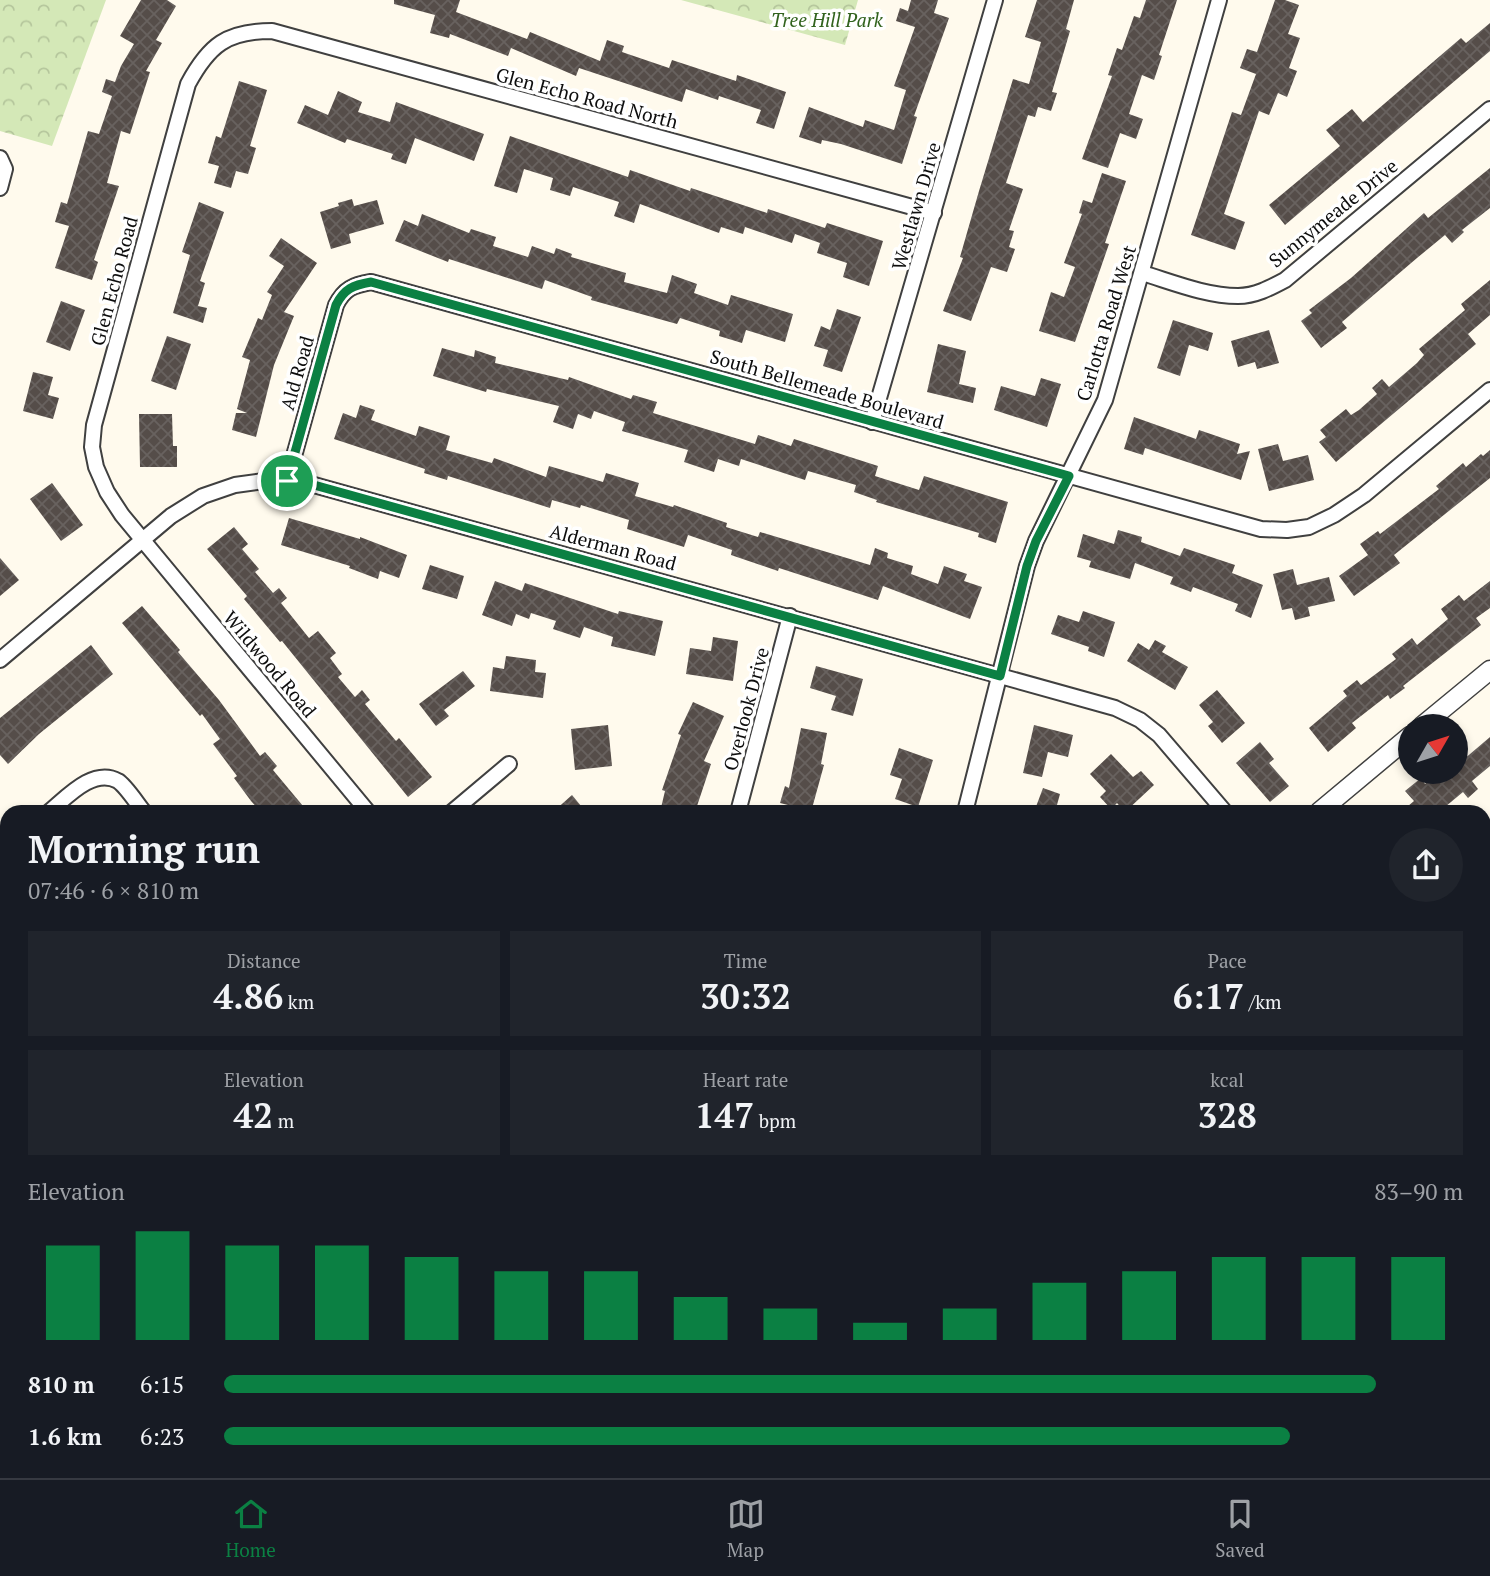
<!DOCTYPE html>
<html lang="en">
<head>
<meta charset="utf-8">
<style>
  :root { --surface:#171b24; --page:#20242c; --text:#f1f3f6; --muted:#9ea1a6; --line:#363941; --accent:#0b8043 }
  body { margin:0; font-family:"PT Serif",serif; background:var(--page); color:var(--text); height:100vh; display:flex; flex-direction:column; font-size:26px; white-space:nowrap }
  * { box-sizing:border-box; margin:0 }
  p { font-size:23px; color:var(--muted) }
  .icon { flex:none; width:38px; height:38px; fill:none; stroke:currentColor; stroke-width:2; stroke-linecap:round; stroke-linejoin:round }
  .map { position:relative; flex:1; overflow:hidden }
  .sheet { position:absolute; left:0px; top:805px; width:1491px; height:674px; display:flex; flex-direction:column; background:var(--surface); border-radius:21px 21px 0 0; box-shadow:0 4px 10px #0003 }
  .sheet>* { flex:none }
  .needle { width:46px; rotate:51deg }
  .buttons { position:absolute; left:1398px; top:714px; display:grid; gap:14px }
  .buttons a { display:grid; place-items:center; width:70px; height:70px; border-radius:50%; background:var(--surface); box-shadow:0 4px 10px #0003; font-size:35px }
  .pin { position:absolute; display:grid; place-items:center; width:60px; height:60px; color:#fff; margin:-30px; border:4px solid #fff; border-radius:50%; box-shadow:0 2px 7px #0007 }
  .round { display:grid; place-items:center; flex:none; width:74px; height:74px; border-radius:37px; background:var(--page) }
  .overview { display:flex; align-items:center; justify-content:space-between; height:119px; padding:0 28px }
  h1 { font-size:38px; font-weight:700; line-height:52px }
  .figures { display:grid; grid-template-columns:repeat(3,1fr); gap:10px; height:119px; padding:7px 28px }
  .figures div { display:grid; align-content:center; border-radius:0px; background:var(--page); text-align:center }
  .figures b { font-size:35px; font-weight:700 }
  .figures small { font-size:19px; font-weight:400 }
  .figures p { font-size:19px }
  .chart { height:196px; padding:14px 28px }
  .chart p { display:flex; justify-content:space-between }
  .chart svg { width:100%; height:126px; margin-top:7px; stroke:var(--accent); stroke-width:6 }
  ul { padding:0 28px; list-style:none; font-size:23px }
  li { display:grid; grid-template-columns:112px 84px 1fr; align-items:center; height:52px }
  li i { height:18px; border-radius:9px; background:var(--accent) }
  .tab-bar { display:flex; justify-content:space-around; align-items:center; height:98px; border-top:2px solid var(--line); background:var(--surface); font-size:19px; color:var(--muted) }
  .tab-bar a { display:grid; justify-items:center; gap:4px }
  .tab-bar .active { color:var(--accent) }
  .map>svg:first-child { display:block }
  .forest { fill:url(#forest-firs) }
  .park { fill:url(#park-crowns) }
  .building { fill:url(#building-cross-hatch) }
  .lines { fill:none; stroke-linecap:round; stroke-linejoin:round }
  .minor-casing { stroke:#404040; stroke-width:18 }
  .tertiary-casing { stroke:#404040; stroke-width:21 }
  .motorway-casing { stroke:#1e1e1e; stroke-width:28 }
  .minor { stroke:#fff; stroke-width:14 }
  .tertiary { stroke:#fff; stroke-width:18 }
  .motorway { stroke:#f29358; stroke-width:24 }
  .route-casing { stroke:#fff; stroke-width:14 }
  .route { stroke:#0b8043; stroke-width:9 }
  .labels { text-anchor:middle; stroke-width:7; stroke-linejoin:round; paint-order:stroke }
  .park-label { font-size:19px; font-style:italic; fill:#32631e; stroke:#fff }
  .street-label { font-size:19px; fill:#0d0d0d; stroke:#fff }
</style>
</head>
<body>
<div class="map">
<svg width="1490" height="1478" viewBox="0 0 1490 1478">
  <defs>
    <pattern id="forest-firs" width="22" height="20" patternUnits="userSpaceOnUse" patternTransform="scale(1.75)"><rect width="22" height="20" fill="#b9d997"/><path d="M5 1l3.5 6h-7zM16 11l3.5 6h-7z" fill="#9eb981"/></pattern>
    <pattern id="park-crowns" width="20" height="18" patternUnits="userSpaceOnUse" patternTransform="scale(1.75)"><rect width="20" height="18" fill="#d4e8b7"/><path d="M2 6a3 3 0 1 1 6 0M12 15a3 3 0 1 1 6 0" fill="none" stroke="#b5c69c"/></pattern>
    <pattern id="building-cross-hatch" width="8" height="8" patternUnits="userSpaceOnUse" patternTransform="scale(1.75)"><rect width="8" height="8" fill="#554d49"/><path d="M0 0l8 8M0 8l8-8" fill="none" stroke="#68625f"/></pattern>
  </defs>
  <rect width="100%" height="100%" fill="#fffaed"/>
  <polygon class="forest" points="275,1472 465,1472 470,1478 283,1478"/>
  <g class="park">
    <polygon points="0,0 106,0 52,146 0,131"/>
    <polygon points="681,0 858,0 845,45"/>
  </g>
  <g class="building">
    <polygon points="141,0 167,0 176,6 156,40 162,43 146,71 150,72 130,134 121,131 107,183 119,186 94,260 98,262 92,280 55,268 69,226 55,222 61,202 67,204 88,131 99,134 112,96 102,92 106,79 115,82 121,66 134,44 120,36"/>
    <polygon points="394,0 460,0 456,12 527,39 530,32 600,61 607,40 624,46 622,52 669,68 672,60 736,81 737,75 786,92 774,129 756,123 761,110 719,96 718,100 686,89 682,102 579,68 576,76 511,48 508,56 450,34 449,38 430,33 435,15 394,4"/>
    <polygon points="911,0 938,0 934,13 949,18 914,116 917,117 902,164 841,144 822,140 821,144 799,137 809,107 863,127 865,120 894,130 906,90 894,86 915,27 896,21 900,8 908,11"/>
    <polygon points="1037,0 1074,0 1066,29 1070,31 1052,92 1057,93 1051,111 1038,107 1035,117 1028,115 1006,183 1023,189 1009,230 1014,231 1009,247 1015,249 1007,272 991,267 971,321 943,311 963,258 960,257 979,191 1013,79 1029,84 1041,42 1025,37"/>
    <polygon points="1146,0 1177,0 1159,55 1162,56 1154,80 1142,75 1129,114 1143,119 1136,139 1120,133 1108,168 1082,159 1112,76 1108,75 1117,48 1122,50 1134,16 1140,18"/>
    <polygon points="1275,0 1285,0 1299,5 1288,34 1300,38 1289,68 1297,71 1287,97 1278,93 1269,115 1259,111 1224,214 1245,222 1235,250 1191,235 1232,112 1241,115 1256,74 1240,68 1247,49 1257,52"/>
    <polygon points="1490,23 1490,51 1285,225 1269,205 1340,146 1326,130 1352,109 1363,122 1461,38 1466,43"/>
    <polygon points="239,81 267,90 250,146 256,148 248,174 236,171 231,188 214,183 219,166 208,163 216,136 221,138"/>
    <polygon points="338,91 362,102 358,112 390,122 396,102 484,134 474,161 415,138 406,164 391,159 393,154 347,139 345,143 297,123 305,105 328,115"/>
    <polygon points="510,136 628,177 630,170 690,191 691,188 767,213 768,209 825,228 827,223 883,241 869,286 843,277 847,263 817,253 820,243 795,234 792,243 745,227 743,234 721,227 719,233 640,204 634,223 614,216 619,202 573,187 570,196 550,190 553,178 524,169 517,193 494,186"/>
    <polygon points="1490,168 1490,208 1462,230 1464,232 1452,243 1445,235 1417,258 1342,322 1347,328 1321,348 1301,321 1312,313 1309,310 1351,278 1424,213 1428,218"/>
    <polygon points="1102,173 1126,181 1105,243 1109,244 1075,342 1039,331 1051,292 1064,297 1075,267 1064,263 1082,214 1079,213 1083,200 1092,203"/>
    <polygon points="352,199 354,206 377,200 384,224 349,234 351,243 331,249 320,212 339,206 338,203"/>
    <polygon points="199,202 224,212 200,281 205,283 198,306 207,308 203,323 173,313 190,255 182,252"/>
    <polygon points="422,214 469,233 471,229 496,237 493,246 528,257 532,246 554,254 556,248 572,254 571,257 626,273 624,282 667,293 672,275 697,284 694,293 728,305 731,295 793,314 785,342 746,330 742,343 719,336 720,331 680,318 677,324 591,300 592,297 545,280 542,289 449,259 448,262 395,241 404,220 418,226"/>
    <polygon points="281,238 317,263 284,312 294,316 274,365 256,437 232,430 236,413 247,413 237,409 250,360 242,357 258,318 262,320 272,295 267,292 284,266 269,256"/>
    <polygon points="1490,280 1490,315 1468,334 1476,344 1336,462 1319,442 1326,437 1320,430 1346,409 1351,415 1359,410 1377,394 1372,388 1382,379 1389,387 1417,363 1424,355 1419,349 1465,310 1461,304"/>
    <polygon points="61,301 85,310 70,351 46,342"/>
    <polygon points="837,309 861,317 842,372 823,366 828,350 814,346 821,326 830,330"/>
    <polygon points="1173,320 1213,333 1208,351 1189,345 1180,376 1157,368"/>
    <polygon points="1269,330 1279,363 1257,369 1255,362 1238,367 1231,341"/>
    <polygon points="167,336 191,344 176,390 151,381"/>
    <polygon points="938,344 966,351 959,384 976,388 973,403 927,392"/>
    <polygon points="442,348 474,357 475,350 496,357 495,363 568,380 569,377 631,399 633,395 657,402 653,413 755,444 758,435 791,446 794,439 878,466 875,476 919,490 924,476 1008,502 996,543 978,537 979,533 876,502 877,500 854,492 856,485 808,471 805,480 741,459 739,466 718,459 714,472 684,462 688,450 622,431 625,422 594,411 591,419 578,414 573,429 553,422 559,406 487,389 486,392 433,376"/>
    <polygon points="33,372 53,377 48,395 59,398 53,419 23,411"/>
    <polygon points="1041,378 1061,384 1047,427 994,410 1001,386 1035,396"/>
    <polygon points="360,405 375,410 371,420 416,436 419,426 450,436 446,450 492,463 494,458 546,477 549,466 603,482 606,473 639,483 635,496 673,507 674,505 727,523 726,527 758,537 760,532 870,565 875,548 888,553 887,558 913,566 911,574 938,584 944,566 967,574 964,581 982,587 970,619 883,586 878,600 779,568 778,571 731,555 732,550 688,535 684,547 627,529 629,520 581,505 580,508 552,500 550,508 448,476 447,480 424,473 425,469 334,439 343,413 356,418"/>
    <polygon points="139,414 172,414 173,446 177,446 177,467 140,467"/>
    <polygon points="1134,417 1196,439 1199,430 1240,444 1237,454 1250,451 1241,480 1145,448 1143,455 1124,449"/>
    <polygon points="1278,444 1283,461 1308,455 1314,480 1269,491 1258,449"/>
    <polygon points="1490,450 1490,478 1394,555 1400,563 1354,596 1339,576 1368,555 1360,544 1378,531 1380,534 1439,489 1436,486 1463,463 1466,467 1481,454 1483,456"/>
    <polygon points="52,483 83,525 61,541 30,499"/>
    <polygon points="289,518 360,539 360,537 407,555 399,578 380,571 378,579 349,568 350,566 281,545"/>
    <polygon points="234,527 248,544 242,549 259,569 255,572 273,593 279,588 287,598 281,603 309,638 318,631 336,653 330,658 342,674 338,677 355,697 362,690 370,700 365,704 396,741 399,738 432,777 408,797 282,641 280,642 244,599 247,596 207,549"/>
    <polygon points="1118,530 1142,537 1141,542 1180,556 1184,548 1235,565 1232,573 1263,585 1251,618 1235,611 1238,604 1193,587 1191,592 1170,584 1173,577 1135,563 1130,579 1089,567 1091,561 1077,557 1083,534 1114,544"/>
    <polygon points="0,558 19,580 0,596"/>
    <polygon points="430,565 464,576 457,599 422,589"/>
    <polygon points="1293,569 1297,585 1329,577 1335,601 1308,607 1310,616 1295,620 1292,608 1282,610 1273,574"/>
    <polygon points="495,581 522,591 525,583 618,614 619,611 663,621 655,656 611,646 613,637 584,627 580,638 553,629 556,621 531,613 529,619 516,614 512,626 482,615"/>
    <polygon points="1490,581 1490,608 1476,618 1481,625 1403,686 1405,688 1390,699 1388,695 1352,723 1356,728 1328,752 1309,728 1347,696 1343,691 1357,680 1361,685 1396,659 1392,654 1412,638 1417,645 1448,619 1441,609 1459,595 1464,601"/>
    <polygon points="142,606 180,650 178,652 219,700 260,756 265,752 277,766 273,770 308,812 261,812 251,801 234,778 237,776 213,744 220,739 202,714 200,716 122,623"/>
    <polygon points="1083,611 1115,622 1104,657 1088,651 1089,647 1051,634 1058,615 1079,622"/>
    <polygon points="713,637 738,641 733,681 686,674 690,648 711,651"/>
    <polygon points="1155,640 1166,646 1162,652 1188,667 1175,690 1127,661 1138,643 1149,650"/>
    <polygon points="91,645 113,674 39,734 8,764 0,755 0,718"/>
    <polygon points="506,656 536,660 535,672 546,673 543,698 490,691 493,667 504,669"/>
    <polygon points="816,666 863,679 853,716 831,710 836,696 810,688"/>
    <polygon points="463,671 475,686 444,710 449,716 436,726 419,704"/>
    <polygon points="1217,690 1245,723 1222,743 1208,726 1213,722 1199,705"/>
    <polygon points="693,702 724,716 704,761 711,764 695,812 660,812 665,791 662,790 681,735 678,734"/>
    <polygon points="608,725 612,766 575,770 571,729"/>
    <polygon points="1034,725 1073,735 1068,757 1048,752 1042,777 1023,773"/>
    <polygon points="801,728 827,733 821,764 824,765 811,812 786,812 788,805 780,803 785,786 789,788"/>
    <polygon points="1490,737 1490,766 1472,781 1478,789 1468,798 1463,792 1439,812 1401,812 1414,801 1405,791 1421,778 1425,784 1440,772 1456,772 1456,766"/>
    <polygon points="1260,742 1274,759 1269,763 1289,786 1270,802 1236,763"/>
    <polygon points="899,748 933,760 918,807 895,799 902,779 890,775"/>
    <polygon points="1111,754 1133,777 1141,771 1154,785 1125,812 1117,803 1111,809 1100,797 1106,791 1090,774"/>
    <polygon points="1043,788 1060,794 1055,812 1034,812"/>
    <polygon points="572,795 586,812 553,812"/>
  </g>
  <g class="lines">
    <defs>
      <g id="minor">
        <polyline points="0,158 5,169 0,188"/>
        <path d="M1142 273C1172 282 1206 296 1238 296 1255 296 1270 288 1285 280L1490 109"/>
        <polyline points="872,422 995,0"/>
        <path d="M287 481 336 305C344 289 353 285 371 282L1261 529 1287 530 1309 527 1334 515 1364 495 1490 390"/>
        <polyline points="0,660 171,516 203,496 235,485 264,481 287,481 314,485 1115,708 1140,720 1159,735 1225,812"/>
        <path d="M49 812C66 798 93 767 118 781 126 786 138 805 144 812"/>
        <path d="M368 812 122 515 107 492 96 467 92 447 94 425 188 84C209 45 227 31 272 31L934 213"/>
        <polyline points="452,812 509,764"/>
        <polyline points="738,812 790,616"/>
        <polyline points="965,812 1027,566 1036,541 1105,400 1219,0"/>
        <polyline points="0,855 7,849"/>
        <polyline points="1484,963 1490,965"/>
        <polyline points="1484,1199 1490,1208"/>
        <polyline points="1484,1288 1490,1262"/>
        <polyline points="915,1472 920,1478"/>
        <polyline points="1456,1472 1459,1478"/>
        <polyline points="593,1478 597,1472"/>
        <polyline points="1230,1478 1231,1472"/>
      </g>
      <g id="tertiary">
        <polyline points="1422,726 1490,670"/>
        <polyline points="1319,812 1410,736"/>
        <polyline points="0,1218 7,1226"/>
        <polyline points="0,1413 7,1421"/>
        <polyline points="49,1472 54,1478"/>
        <polyline points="210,1472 215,1478"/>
        <polyline points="977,1478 984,1472"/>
      </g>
      <g id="motorway">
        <polyline points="0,1278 7,1287"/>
        <polyline points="0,1351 7,1360"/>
        <polyline points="100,1472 105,1478"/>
        <polyline points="165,1472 172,1478"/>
      </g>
    </defs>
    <use href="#minor" class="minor-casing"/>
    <use href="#tertiary" class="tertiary-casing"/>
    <use href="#motorway" class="motorway-casing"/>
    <use href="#minor" class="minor"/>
    <use href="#tertiary" class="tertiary"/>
    <use href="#motorway" class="motorway"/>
  </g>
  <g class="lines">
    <defs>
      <path id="route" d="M371 282 1069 476 1036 541 1027 566 1000 676 314 485 287 481 336 305C344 289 353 285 371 282Z"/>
    </defs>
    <use href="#route" class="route-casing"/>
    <use href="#route" class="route"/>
  </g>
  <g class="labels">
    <g class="park-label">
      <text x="827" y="27">Tree Hill Park</text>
    </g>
    <g class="street-label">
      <text transform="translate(587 98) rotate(15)" y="7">Glen Echo Road North</text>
      <text transform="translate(916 206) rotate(-74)" y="7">Westlawn Drive</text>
      <text transform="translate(1333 213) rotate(-39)" y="7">Sunnymeade Drive</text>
      <text transform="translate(114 281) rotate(-75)" y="7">Glen Echo Road</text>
      <text transform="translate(1106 323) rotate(-73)" y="7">Carlotta Road West</text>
      <text transform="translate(297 373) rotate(-74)" y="7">Ald Road</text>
      <text transform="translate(827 389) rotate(16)" y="7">South Bellemeade Boulevard</text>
      <text transform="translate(613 547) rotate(15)" y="7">Alderman Road</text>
      <text transform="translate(270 664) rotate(50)" y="7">Wildwood Road</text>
      <text transform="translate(746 709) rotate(-75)" y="7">Overlook Drive</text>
    </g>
  </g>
</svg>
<div class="buttons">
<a><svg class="needle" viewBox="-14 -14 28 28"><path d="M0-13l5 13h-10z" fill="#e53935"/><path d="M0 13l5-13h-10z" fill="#9ea1a6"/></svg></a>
</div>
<div class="pin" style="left:287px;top:481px;background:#1e9e55"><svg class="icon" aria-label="arrive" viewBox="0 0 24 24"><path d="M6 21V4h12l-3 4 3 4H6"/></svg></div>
<section class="sheet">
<div class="overview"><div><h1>Morning run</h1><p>07:46 · 6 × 810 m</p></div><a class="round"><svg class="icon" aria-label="share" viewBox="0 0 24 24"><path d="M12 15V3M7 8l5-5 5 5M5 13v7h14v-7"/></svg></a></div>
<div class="figures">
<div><p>Distance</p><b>4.86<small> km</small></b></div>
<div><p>Time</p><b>30:32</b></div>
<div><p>Pace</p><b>6:17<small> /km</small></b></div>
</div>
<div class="figures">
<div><p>Elevation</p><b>42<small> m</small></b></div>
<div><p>Heart rate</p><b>147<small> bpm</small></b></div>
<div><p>kcal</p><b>328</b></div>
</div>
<div class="chart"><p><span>Elevation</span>83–90 m</p>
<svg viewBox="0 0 160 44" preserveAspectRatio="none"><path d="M5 44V11M15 44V6M25 44V11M35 44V11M45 44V15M55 44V20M65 44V20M75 44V29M85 44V33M95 44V38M105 44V33M115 44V24M125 44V20M135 44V15M145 44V15M155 44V15"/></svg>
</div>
<ul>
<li><b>810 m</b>6:15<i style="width:93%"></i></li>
<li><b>1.6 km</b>6:23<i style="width:86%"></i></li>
</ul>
</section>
</div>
<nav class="tab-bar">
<a class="active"><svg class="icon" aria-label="home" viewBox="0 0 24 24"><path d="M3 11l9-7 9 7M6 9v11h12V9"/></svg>Home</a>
<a><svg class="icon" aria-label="map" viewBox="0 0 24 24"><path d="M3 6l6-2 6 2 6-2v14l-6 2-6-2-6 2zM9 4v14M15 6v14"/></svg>Map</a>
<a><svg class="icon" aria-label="saved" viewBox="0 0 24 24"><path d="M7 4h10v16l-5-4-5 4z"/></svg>Saved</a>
</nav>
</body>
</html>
